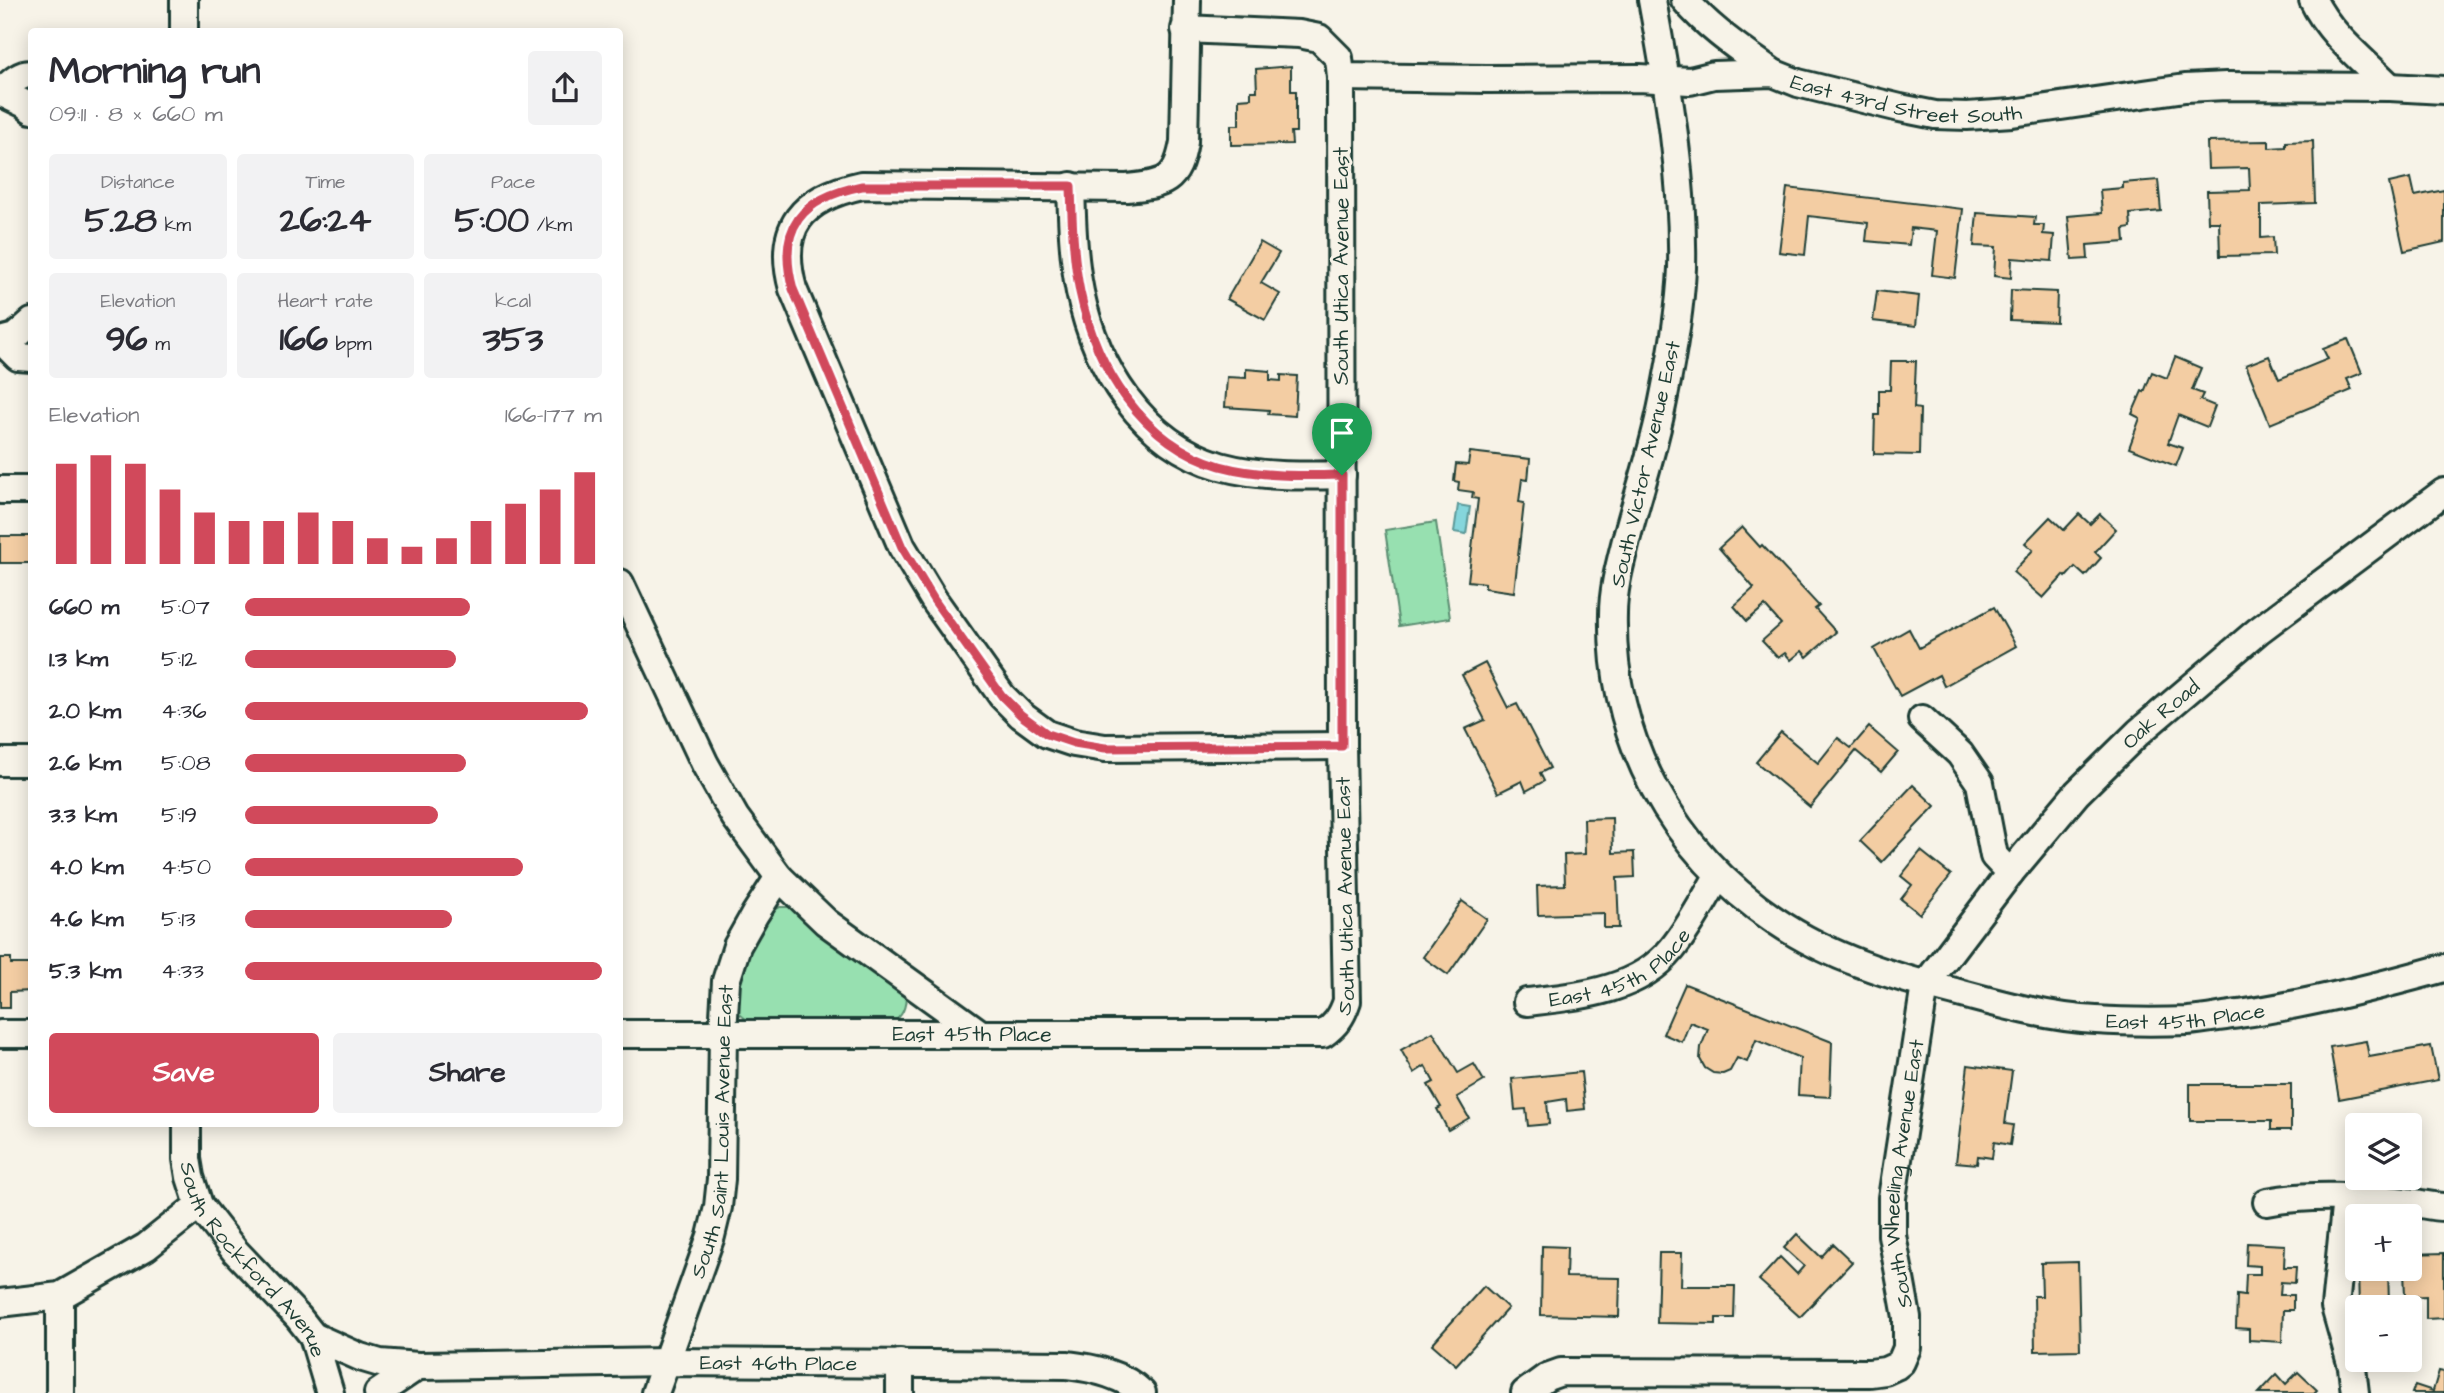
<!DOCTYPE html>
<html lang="en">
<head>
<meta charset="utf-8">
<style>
  :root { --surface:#fff; --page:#f2f2f3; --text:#2b2b33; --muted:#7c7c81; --accent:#d1495b }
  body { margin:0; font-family:"Architects Daughter",sans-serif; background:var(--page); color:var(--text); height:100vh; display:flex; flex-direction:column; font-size:26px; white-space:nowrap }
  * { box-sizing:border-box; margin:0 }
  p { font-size:23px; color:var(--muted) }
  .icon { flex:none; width:38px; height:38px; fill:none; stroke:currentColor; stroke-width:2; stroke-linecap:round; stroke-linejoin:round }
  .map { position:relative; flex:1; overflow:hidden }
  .drawer { position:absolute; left:28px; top:28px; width:595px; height:1099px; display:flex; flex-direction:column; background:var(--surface); border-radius:7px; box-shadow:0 4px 18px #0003 }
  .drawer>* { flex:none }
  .fabs { position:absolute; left:2345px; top:1113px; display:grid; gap:14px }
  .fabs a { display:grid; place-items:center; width:77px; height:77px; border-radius:7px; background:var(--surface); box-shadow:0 4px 18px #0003; font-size:35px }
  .pin { position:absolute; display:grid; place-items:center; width:60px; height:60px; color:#fff; margin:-72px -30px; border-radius:50% 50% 50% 0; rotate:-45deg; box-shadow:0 0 7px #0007 }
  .pin .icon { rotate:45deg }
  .round { display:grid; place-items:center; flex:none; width:74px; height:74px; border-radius:7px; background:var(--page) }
  .head { display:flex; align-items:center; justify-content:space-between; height:119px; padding:0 21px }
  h1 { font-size:38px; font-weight:800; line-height:52px }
  .stats { display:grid; grid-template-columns:repeat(3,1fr); gap:10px; height:119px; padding:7px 21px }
  .stats div { display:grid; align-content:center; border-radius:7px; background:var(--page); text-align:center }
  .stats b { font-size:35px; font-weight:800 }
  .stats small { font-size:19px; font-weight:400 }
  .stats p { font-size:19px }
  .chart { height:196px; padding:14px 21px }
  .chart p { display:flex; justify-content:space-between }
  .chart svg { width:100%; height:126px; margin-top:7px; stroke:var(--accent); stroke-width:6 }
  .action { display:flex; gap:14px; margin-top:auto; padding:14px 21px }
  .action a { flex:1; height:80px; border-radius:7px; background:var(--accent); color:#fff; font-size:28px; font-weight:800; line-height:80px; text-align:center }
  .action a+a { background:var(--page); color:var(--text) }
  ul { padding:0 21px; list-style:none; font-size:23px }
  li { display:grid; grid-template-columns:112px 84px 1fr; align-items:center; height:52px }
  li i { height:18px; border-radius:9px; background:var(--accent) }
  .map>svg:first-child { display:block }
  .green { fill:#97e0b0; stroke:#5b8e72; stroke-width:2 }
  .water { fill:#85d6dc; stroke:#5c9999; stroke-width:2 }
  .building { fill:#f3cda3; stroke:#1f3d34; stroke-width:2 }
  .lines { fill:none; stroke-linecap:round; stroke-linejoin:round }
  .minor-casing { stroke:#1f3d34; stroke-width:32 }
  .minor { stroke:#f7f3e8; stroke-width:26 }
  .route-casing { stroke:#fff; stroke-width:14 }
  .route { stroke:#d1495b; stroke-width:9 }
  .labels { text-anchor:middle; stroke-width:6; stroke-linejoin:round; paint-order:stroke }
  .street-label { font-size:21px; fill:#1f3d34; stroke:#f7f3e8 }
</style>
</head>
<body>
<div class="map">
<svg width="2444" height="1393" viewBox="0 0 2444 1393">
  <rect width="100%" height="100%" fill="#f7f3e8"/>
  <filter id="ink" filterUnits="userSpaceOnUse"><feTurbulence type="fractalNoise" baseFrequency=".0143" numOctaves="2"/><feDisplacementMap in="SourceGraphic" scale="14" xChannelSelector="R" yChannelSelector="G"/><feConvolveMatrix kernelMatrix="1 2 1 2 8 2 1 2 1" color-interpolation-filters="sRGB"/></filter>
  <g filter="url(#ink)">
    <g class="green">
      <polygon points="1436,522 1450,618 1399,626 1385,530"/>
      <path d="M780 907H789L795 909 906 994C906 1007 903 1017 891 1023L749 1021C745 1018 739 1015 737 1010 728 987 757 916 780 907Z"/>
    </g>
    <polygon class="water" points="1458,505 1470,507 1466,534 1454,532"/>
    <g class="building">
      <polygon points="1291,66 1291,91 1296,91 1296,132 1291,132 1292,144 1231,145 1231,125 1239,125 1239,99 1251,98 1251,91 1257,91 1256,69"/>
      <polygon points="2269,141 2269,148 2286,147 2286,142 2313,141 2315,203 2261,205 2261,238 2273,237 2274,255 2220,256 2219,222 2208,222 2207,191 2250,190 2249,168 2208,169 2207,142"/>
      <polygon points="2411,178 2415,196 2444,190 2444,242 2404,251 2389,183"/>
      <polygon points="2158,180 2161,211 2130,214 2131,228 2124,229 2125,242 2087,245 2088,259 2072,260 2068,216 2102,213 2100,190 2123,188 2123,183"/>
      <polygon points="1787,188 1963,209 1955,278 1932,275 1937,231 1911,228 1909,245 1866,241 1868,223 1809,216 1805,255 1779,252"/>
      <polygon points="1977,213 2035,217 2034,225 2044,225 2043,234 2054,235 2052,261 2012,258 2011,278 1994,276 1996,247 1974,246"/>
      <polygon points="1260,242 1279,253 1261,283 1280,294 1265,320 1227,299"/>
      <polygon points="2011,290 2057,292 2056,322 2010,320"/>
      <polygon points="1877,291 1919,296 1916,326 1873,321"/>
      <polygon points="2348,339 2362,373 2347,379 2352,390 2270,424 2246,365 2269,356 2279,379 2328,359 2323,349"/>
      <polygon points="2175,357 2201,368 2192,390 2203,394 2200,400 2215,406 2207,427 2178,415 2168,443 2183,448 2176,466 2129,448 2140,418 2132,414 2142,391 2144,392 2152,372 2167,378"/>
      <polygon points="1891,361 1916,361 1914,408 1920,409 1919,455 1874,454 1875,415 1879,415 1879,390 1890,390"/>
      <polygon points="1246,369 1270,371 1270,380 1281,381 1281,375 1297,376 1295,416 1268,414 1269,410 1225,407 1227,377 1246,378"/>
      <polygon points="1470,452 1530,459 1528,480 1522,479 1519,502 1524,503 1514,592 1485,588 1485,583 1468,581 1478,499 1472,498 1473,492 1458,490 1459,482 1454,481 1456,464 1468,465"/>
      <polygon points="2079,514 2090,524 2100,514 2116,529 2095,552 2101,558 2085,576 2075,567 2066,577 2064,575 2043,598 2013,572 2033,550 2025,543 2050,517 2064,530"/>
      <polygon points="1742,527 1760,547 1762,545 1819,606 1815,609 1836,632 1807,657 1802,651 1791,660 1785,653 1778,658 1762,641 1781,624 1765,606 1747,621 1734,606 1754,588 1719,548"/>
      <rect x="0" y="536" width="32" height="27"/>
      <polygon points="1994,607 2016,646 1944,686 1939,675 1900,696 1874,649 1909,629 1919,648"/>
      <polygon points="1485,663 1508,708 1517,704 1550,768 1540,773 1544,781 1526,791 1522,781 1498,793 1465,729 1485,720 1462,675"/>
      <polygon points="1869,727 1898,752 1881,772 1856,751 1810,807 1756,762 1781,732 1818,763 1838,738 1851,748"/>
      <polygon points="1913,785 1935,806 1882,862 1860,841"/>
      <polygon points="1612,818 1613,853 1634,852 1635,877 1617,878 1619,928 1604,928 1604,913 1538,915 1537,886 1565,885 1564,855 1585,854 1584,819"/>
      <polygon points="1921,851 1951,875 1920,914 1901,899 1912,885 1901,876"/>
      <polygon points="1462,901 1487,919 1448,975 1423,957"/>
      <polygon points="0,958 11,958 11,964 32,964 32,991 10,992 10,1008 0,1008"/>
      <polygon points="1685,984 1832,1042 1830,1097 1798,1095 1800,1058 1756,1040 1747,1062 1737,1058 1730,1071 1723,1074 1713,1073 1705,1068 1700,1059 1701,1047 1708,1029 1690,1022 1682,1042 1663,1034"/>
      <polygon points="1433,1032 1458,1073 1474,1064 1484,1081 1457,1097 1469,1118 1448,1130 1437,1109 1441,1107 1428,1085 1434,1082 1425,1066 1414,1073 1401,1050"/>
      <polygon points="2366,1041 2369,1057 2431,1046 2438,1080 2339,1099 2330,1047"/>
      <polygon points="1968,1065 2012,1071 2005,1124 2013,1125 2010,1145 1994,1142 1992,1158 1978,1156 1977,1164 1956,1162"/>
      <polygon points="1581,1072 1585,1109 1567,1111 1566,1099 1547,1102 1549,1124 1528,1126 1526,1109 1515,1110 1512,1079"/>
      <polygon points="2190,1084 2291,1084 2291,1130 2271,1130 2271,1121 2190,1121"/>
      <polygon points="1797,1234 1821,1257 1833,1244 1852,1262 1800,1317 1759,1280 1780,1257 1797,1274 1804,1266 1784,1248"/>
      <polygon points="2247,1243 2285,1245 2284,1267 2296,1267 2295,1283 2281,1282 2280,1295 2293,1295 2293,1310 2283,1310 2282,1342 2249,1340 2249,1329 2236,1328 2237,1295 2245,1296 2246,1274 2260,1274 2260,1266 2246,1265"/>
      <polygon points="1542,1246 1567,1247 1566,1277 1620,1278 1619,1317 1541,1315"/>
      <polygon points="1659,1253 1682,1253 1681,1286 1735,1286 1734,1318 1716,1318 1716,1324 1657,1323"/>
      <polygon points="2444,1253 2444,1318 2426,1319 2426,1296 2405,1297 2404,1269 2410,1269 2410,1254"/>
      <polygon points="2078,1262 2080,1350 2035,1351 2034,1296 2042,1296 2041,1263"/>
      <polygon points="2358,1269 2388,1269 2389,1303 2397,1303 2397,1307 2359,1307"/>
      <polygon points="1484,1286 1508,1308 1456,1365 1432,1344"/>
      <polygon points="2439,1371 2444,1372 2444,1393 2412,1393 2415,1385 2433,1391"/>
      <polygon points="2298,1372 2317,1390 2314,1393 2259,1393 2277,1374 2286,1384"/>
    </g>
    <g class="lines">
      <defs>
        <g id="minor">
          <polyline points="184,0 184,32"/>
          <path d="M1187 0 1184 142C1177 182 1165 184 1127 188L862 185C802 198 776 227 793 289L902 547 934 600 1002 696 1021 715 1047 734 1074 743 1105 748 1342 746"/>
          <path id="s1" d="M1652 0C1668 88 1684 178 1682 268 1680 313 1672 357 1663 401 1654 448 1638 494 1626 540 1620 564 1613 589 1613 614 1610 739 1673 852 1776 921 1829 957 1893 977 1955 992 1999 1004 2051 1018 2096 1020 2126 1022 2158 1022 2188 1021 2205 1020 2222 1016 2239 1014 2309 1004 2376 987 2444 968"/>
          <path d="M1685 0C1709 29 1743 51 1773 73"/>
          <path d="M2313 0C2329 34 2364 61 2390 87"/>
          <path id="s2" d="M1185 29 1299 34 1319 38 1339 58 1341 77 1487 79 1639 78 1690 81 1714 75 1773 73 1798 83 1900 108 1935 115 1967 116 2012 113 2185 88 2226 86 2390 87 2444 90"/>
          <polyline points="0,92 25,104 32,110"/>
          <path d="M1 92C10 84 19 73 32 74"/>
          <path d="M1071 186C1072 221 1073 257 1080 292 1096 368 1142 443 1220 466 1260 477 1301 476 1342 475"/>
          <polyline points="0,341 15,337 32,322"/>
          <polyline points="2,341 18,357 32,358"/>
          <polyline points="0,490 32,490"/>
          <polyline points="620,583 705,764 735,817 779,877 826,922 981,1034"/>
          <polyline points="1922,719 1960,754 1980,783 1994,856 2010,873"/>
          <polyline points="0,762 32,762"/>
          <path id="s3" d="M1527 1002C1578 996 1637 992 1672 949 1690 927 1704 900 1718 876"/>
          <polyline points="0,1034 32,1034"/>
          <path id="s4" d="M620 1034H1323C1336 1025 1342 1016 1347 1001L1342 746 1341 77"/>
          <path id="s5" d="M187 1124V1159L190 1177 199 1205 235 1251 298 1317 313 1336 330 1393"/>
          <polyline points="2346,1198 2335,1307 2352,1367 2355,1393"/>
          <path d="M2267 1202C2313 1193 2360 1197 2407 1202 2419 1203 2432 1207 2444 1207"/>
          <polyline points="60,1296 60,1393"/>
          <polyline points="0,1303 60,1296 146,1247 199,1205"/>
          <path id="s6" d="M313 1336 360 1357 380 1363 418 1366 667 1362 1067 1365C1093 1368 1123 1374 1142 1393"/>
          <polyline points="900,1363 900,1393"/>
          <polyline points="378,1393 418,1366"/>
          <path id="s7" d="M655 1393 711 1236 718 1207 721 1179 723 1034 726 981 737 946 755 914 779 877"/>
          <path id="s8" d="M1525 1393 1547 1377 1561 1372 1870 1373 1885 1371 1896 1366 1901 1362 1907 1348V1317L1892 1235V1198L1925 985 2010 873 2077 793 2139 732 2258 631 2444 492"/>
        </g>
      </defs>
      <use href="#minor" class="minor-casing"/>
      <use href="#minor" class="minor"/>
    </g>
  </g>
  <g class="lines" filter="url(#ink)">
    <defs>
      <path id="route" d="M862 186H1071C1072 221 1073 257 1080 292 1096 368 1142 443 1220 466 1260 477 1301 476 1342 475V746L1105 748 1074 743 1047 734 1021 715 1002 696 934 600 902 547 793 289C776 227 802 198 862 186Z"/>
    </defs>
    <use href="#route" class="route-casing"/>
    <use href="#route" class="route"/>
  </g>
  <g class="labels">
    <g class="street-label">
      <text dy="7" stroke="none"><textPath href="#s2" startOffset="752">East 43rd Street South</textPath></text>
      <text transform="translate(1341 266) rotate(-90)" y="7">South Utica Avenue East</text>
      <text transform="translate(1645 464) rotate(-77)" y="7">South Victor Avenue East</text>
      <text dy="7" stroke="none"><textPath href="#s8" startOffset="1127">Oak Road</textPath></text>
      <text dy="7" stroke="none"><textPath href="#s4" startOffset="850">South Utica Avenue East</textPath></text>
      <text dy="7" stroke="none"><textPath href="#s3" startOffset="102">East 45th Place</textPath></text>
      <text dy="7" stroke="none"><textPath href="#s1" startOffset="1414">East 45th Place</textPath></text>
      <text dy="7" stroke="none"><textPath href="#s4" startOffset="352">East 45th Place</textPath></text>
      <text dy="7" stroke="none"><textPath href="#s7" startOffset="271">South Saint Louis Avenue East</textPath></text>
      <text dy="7" stroke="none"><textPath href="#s8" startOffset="576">South Wheeling Avenue East</textPath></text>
      <text dy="7" stroke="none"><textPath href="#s5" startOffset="158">South Rockford Avenue</textPath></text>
      <text dy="7" stroke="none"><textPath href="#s6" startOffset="471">East 46th Place</textPath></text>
    </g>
  </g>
</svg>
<div class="fabs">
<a><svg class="icon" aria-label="layers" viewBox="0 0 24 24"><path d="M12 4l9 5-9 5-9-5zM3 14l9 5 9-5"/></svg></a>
<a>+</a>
<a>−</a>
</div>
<div class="pin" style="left:1342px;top:475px;background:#1e9e55"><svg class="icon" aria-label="arrive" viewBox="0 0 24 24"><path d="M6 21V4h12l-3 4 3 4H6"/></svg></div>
<section class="drawer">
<div class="head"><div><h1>Morning run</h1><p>09:11 · 8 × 660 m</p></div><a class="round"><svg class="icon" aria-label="share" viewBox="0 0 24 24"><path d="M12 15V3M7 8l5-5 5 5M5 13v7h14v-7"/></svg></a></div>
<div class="stats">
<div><p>Distance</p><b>5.28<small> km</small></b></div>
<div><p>Time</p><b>26:24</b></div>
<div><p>Pace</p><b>5:00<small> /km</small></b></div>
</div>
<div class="stats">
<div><p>Elevation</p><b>96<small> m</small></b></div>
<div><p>Heart rate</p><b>166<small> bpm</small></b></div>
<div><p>kcal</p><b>353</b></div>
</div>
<div class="chart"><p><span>Elevation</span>166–177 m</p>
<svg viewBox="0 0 160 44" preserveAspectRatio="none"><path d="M5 44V9M15 44V6M25 44V9M35 44V18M45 44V26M55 44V29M65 44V29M75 44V26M85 44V29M95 44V35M105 44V38M115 44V35M125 44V29M135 44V23M145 44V18M155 44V12"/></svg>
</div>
<ul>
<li><b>660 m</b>5:07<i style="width:63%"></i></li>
<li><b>1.3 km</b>5:12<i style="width:59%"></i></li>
<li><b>2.0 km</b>4:36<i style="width:96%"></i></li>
<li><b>2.6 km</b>5:08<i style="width:62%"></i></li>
<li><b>3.3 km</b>5:19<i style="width:54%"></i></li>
<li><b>4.0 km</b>4:50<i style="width:78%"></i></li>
<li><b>4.6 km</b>5:13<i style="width:58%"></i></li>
<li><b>5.3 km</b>4:33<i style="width:100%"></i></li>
</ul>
<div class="action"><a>Save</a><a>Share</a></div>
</section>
</div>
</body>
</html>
